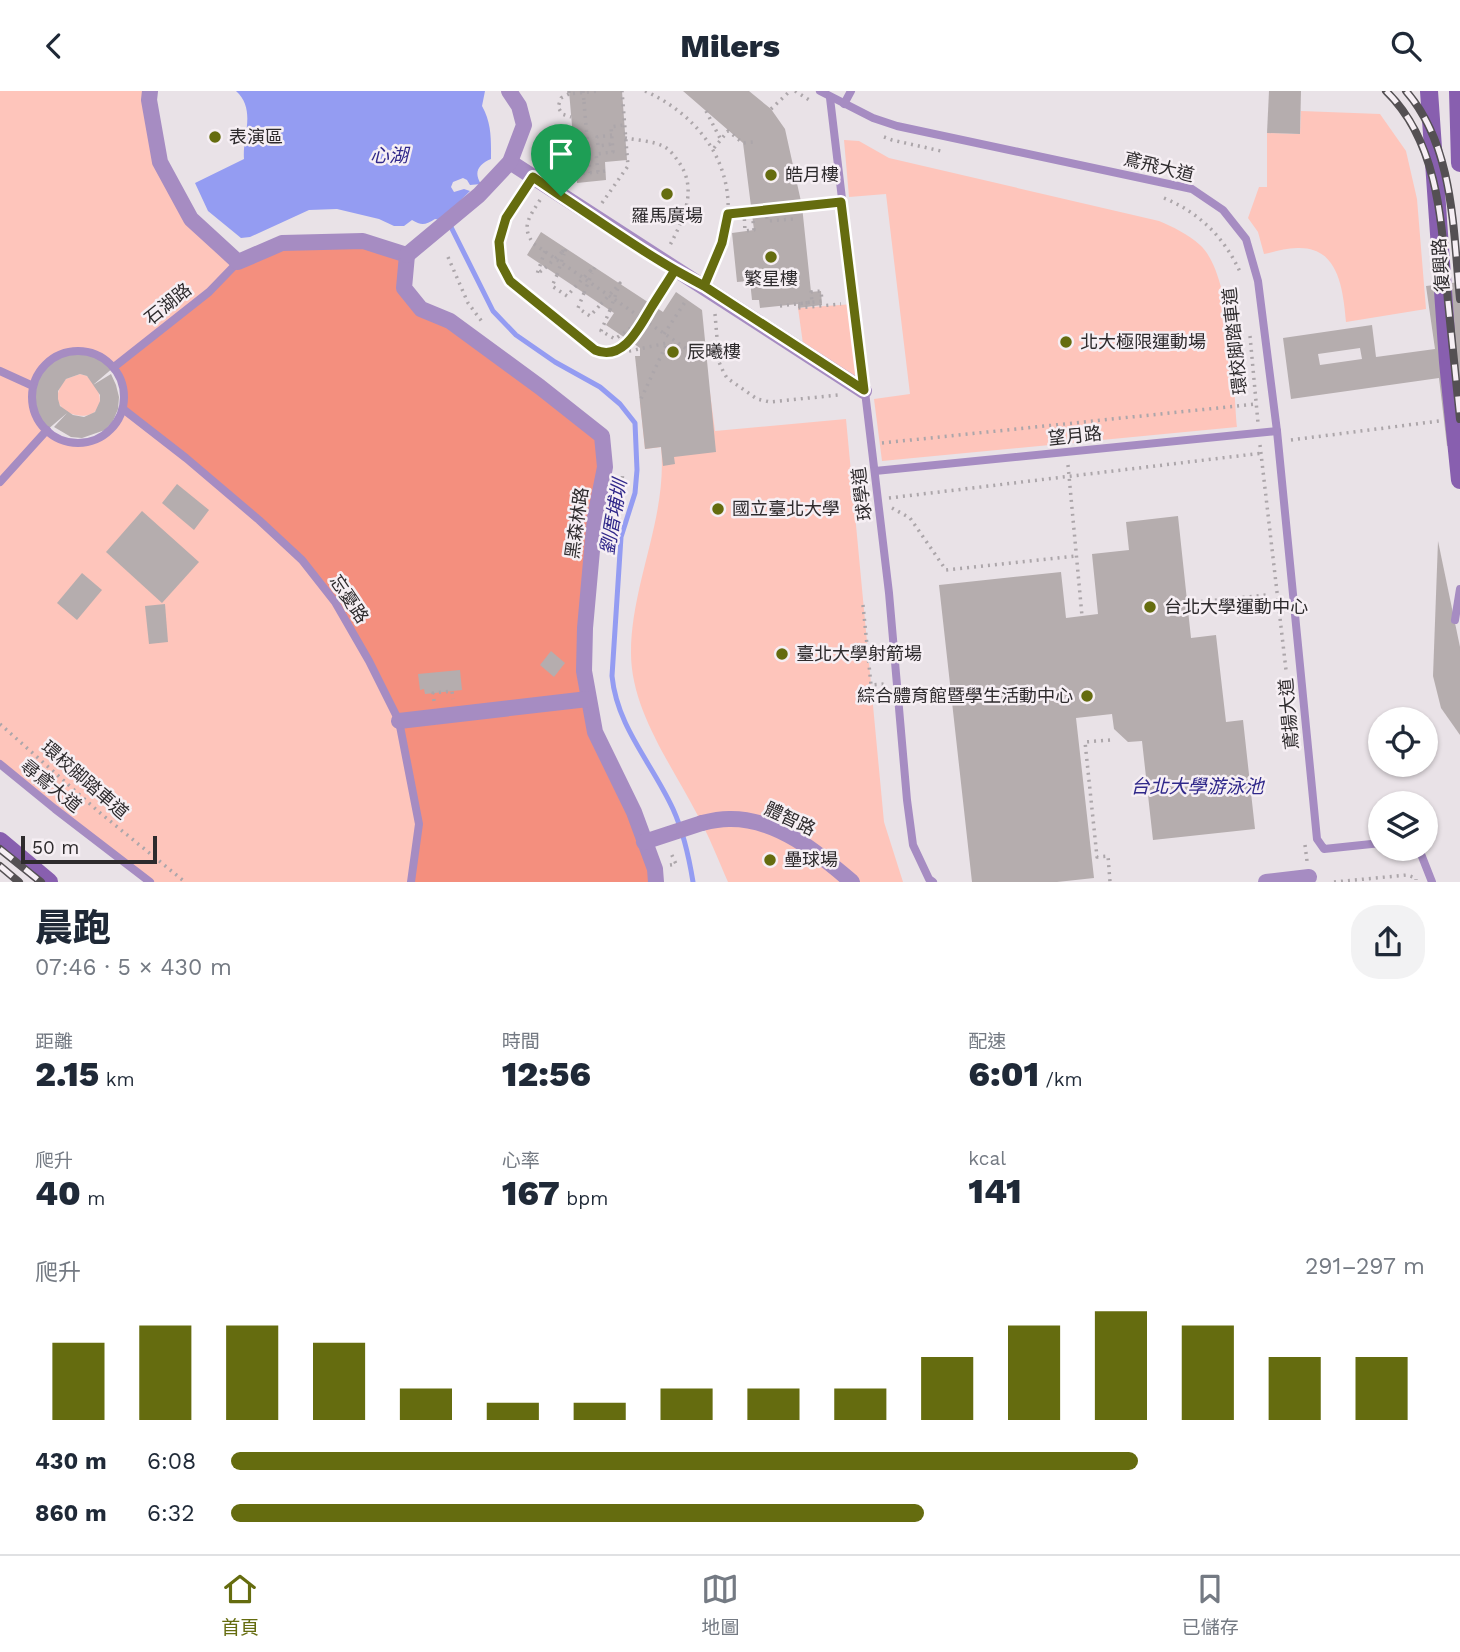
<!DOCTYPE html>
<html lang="zh-TW">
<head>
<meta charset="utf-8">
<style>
  :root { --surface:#fff; --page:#f2f2f3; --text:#1f2937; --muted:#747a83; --line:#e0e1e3; --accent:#656c0f }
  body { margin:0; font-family:"Work Sans","Noto Sans TC",sans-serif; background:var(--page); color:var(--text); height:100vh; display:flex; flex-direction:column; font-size:26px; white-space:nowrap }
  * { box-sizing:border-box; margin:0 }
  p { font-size:23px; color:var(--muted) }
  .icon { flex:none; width:38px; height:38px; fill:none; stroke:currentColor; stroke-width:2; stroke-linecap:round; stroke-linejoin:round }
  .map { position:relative; height:791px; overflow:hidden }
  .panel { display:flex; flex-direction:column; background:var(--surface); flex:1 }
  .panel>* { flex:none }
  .tools { position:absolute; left:1368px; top:616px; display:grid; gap:14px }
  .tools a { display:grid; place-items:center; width:70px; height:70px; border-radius:50%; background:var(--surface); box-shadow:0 2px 5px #0004; font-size:35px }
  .scale { position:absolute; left:21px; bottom:18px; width:136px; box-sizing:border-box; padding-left:7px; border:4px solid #2e2b2d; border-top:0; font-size:19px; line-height:24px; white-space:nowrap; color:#2e2b2d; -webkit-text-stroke:5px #f6eff4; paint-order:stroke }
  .pin { position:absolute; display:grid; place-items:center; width:60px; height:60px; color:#fff; margin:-72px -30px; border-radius:50% 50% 50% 0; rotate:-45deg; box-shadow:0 0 7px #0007 }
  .pin .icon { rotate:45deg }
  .round { display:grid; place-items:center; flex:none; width:74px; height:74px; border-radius:28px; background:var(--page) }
  .head { display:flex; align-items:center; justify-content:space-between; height:119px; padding:0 35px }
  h1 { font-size:38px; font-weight:800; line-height:52px }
  .figures { display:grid; grid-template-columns:repeat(3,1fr); gap:10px; height:119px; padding:7px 35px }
  .figures div { display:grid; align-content:center }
  .figures b { font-size:35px; font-weight:800 }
  .figures small { font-size:19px; font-weight:400 }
  .figures p { font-size:19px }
  .chart { height:196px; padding:14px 35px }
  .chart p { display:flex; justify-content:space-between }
  .chart svg { width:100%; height:126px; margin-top:7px; stroke:var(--accent); stroke-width:6 }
  ul { padding:0 35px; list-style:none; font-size:23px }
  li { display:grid; grid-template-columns:112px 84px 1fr; align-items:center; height:52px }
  li i { height:18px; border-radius:9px; background:var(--accent) }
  header { display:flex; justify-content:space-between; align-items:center; height:91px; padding:0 35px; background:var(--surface); font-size:32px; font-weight:800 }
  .dock { display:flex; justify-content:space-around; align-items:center; height:98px; border-top:2px solid var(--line); background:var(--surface); font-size:19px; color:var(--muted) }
  .dock a { display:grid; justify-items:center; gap:4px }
  .dock .current { color:var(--accent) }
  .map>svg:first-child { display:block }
  .green { fill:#fec5bb }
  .forest { fill:#f48f7e }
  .water { fill:#949cf2 }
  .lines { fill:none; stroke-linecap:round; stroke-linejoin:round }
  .stream { stroke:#949cf2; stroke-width:5 }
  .building { fill:#b5adae; fill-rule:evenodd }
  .path { stroke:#aca6aa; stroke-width:3.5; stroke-dasharray:2 5; stroke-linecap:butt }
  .lane { stroke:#a68cc2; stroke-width:8 }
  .street { stroke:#a68cc2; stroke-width:16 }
  .secondary { stroke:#885faf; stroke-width:18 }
  .rail-casing { stroke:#545053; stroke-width:8 }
  .rail { stroke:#f6eff4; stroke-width:5; stroke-dasharray:16; stroke-linecap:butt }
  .path-bridge { stroke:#aca6aa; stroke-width:3.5; stroke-dasharray:2 5; stroke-linecap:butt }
  .street-bridge { stroke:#a68cc2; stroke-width:16 }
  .route-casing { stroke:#fff; stroke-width:14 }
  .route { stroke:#656c0f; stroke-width:9 }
  .poi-dot { fill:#656c0f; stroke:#f6eff4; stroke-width:2.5 }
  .labels { text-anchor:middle; stroke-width:5; stroke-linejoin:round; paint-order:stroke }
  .poi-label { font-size:18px; fill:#2e2b2d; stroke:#f6eff4; text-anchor:start }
  .street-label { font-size:18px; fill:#2e2b2d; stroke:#f6eff4 }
  .water-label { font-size:19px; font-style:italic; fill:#30288a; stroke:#f6eff4 }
</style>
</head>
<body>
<header><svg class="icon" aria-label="back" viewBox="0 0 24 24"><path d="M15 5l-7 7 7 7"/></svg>Milers<svg class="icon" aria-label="search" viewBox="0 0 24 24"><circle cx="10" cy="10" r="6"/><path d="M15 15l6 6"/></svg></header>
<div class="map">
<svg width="1460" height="791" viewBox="0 0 1460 791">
  <rect width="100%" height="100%" fill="#e9e2e7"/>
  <g class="green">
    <path d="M0 0H150L160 71 191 128 238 171 209 201 114 276C100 263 84 256 65 261 54 265 46 272 40 281 4 333 92 388 123 318L302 469 335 511 399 630 419 733 411 791H151L0 673Z"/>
    <path d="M1301 20 1380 23 1406 60 1417 108 1426 218 1346 231C1343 199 1339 155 1297 157 1286 157 1274 161 1264 163L1258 141 1248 127 1259 96H1267V42L1300 43Z"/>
    <path d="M844 49 859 50 889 67 1159 130C1173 136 1188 143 1200 154 1232 183 1233 291 1237 336L882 370 874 308 910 303 886 103 849 106Z"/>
    <polygon points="854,213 864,299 804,260 798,217"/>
    <path d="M80 283 87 285C91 290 98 296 99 303 109 341 33 325 66 288Z"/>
    <path d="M710 302 715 340 846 328 884 731 903 791H728C718 768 709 745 697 723 671 673 631 619 631 562 631 492 668 426 661 356L645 358 640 310Z"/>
  </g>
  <path class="forest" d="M363 150 407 164 404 197 602 345 595 426 588 608 656 791H411L419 733 399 630 335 511 302 469 123 318C125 301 122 291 114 276L159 241 238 171 282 152Z"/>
  <path class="water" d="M236 0H485L482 15C492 33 491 49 491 68 479 73 473 81 481 93L470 94 467 89 463 87 453 91 451 96 454 101 464 98 470 100 446 124 448 130 435 128C425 134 422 135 412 129L404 135H394L379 128 337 118 309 119 250 146 241 147 208 120 195 92 244 68C242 46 257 19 236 0Z"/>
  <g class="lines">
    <path class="stream" d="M449 132 493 220 516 244 555 271 600 296 620 313 635 332 637 379 635 402 621 446 612 585C617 636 652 672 673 718 683 740 689 766 693 791"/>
  </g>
  <g class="building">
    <polygon points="569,0 622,0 627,69 605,71 606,89 577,92"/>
    <polygon points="683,0 749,0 771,18 785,38 802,115 811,201 821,200 822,214 798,217 798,213 760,217 759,209 752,209 750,190 737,191 732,142 754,139 743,52"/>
    <polygon points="1269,0 1301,0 1300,43 1267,42"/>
    <polygon points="541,141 663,221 676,201 702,219 716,361 674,366 675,373 663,375 661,356 645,358 635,265 640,265 640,257 606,234 614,222 527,164"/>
    <path d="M1460 191V353L1447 355 1439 287 1291 308 1283 247 1372 234 1376 266 1435 258 1426 195ZM1360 257 1362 268 1320 274 1318 263Z"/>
    <path d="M75 259 90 260 103 266 114 276 93 294 111 283 116 294 119 306 118 318 113 330 105 339 82 347 71 346 54 336 67 322 47 339 35 323 32 309 33 295 38 284 48 270 61 262ZM80 283 87 285 100 304V310L95 321 84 326 73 324 60 315 58 308V300L66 288Z"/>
    <polygon points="177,393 209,419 194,439 162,412"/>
    <polygon points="142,420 199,471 162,512 106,461"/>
    <polygon points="1178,425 1191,547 1216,544 1226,631 1243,629 1255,738 1153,749 1142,650 1128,651 1114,638 1112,623 1076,627 1094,787 1057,791 972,791 939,494 1061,481 1066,527 1098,523 1092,463 1129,459 1126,431"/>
    <polygon points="1438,450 1460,556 1460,644 1441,617 1433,585"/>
    <polygon points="82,482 102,499 77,529 57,512"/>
    <polygon points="165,513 168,551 149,553 145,515"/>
    <polygon points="551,560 565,572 554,586 540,574"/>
    <polygon points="460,579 462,599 425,603 424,598 420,599 418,583"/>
  </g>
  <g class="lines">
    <g class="path">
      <polyline points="569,0 569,3 598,0"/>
      <path d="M645 0C694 22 731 66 728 123 726 143 718 162 710 180"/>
      <polyline points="795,0 811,10"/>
      <polyline points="569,3 561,7 558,16 562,23 571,26"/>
      <polyline points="584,11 590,82"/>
      <polyline points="771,18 790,0"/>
      <polyline points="706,20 721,49"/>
      <polyline points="612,44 597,46 598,55 612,53"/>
      <polyline points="884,46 892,49 941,60"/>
      <path d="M625 47C637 49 652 50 663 55 669 58 674 64 678 70 699 98 683 129 669 156"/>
      <polyline points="714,57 728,40 743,52 753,51"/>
      <polyline points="605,80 598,81 596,63 613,61 611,36 624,34"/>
      <polyline points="576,83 598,81"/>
      <path d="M524 99C507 126 486 160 510 190 517 198 527 204 535 210 555 227 575 243 595 259 628 273 653 214 668 191"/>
      <path d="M1164 107C1200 122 1225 147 1241 183"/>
      <path d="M540 109C530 125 520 136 534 153L707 272"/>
      <polyline points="602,112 628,75 622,0"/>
      <polyline points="766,119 767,130 794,128"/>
      <polyline points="744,121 745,140 754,139 752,120"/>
      <polyline points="728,123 830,112"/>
      <polyline points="545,160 537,183 545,177"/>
      <polyline points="562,161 566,157 564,163"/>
      <polyline points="448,166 468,212 483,232"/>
      <polyline points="590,180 595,176 592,182"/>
      <polyline points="557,184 552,195 567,205 575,196"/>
      <polyline points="615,198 620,192 617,200"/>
      <polyline points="584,202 578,217 590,225 601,213"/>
      <polyline points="780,215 812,211 811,201 821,200 822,210 798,213 798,217 841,213"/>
      <polyline points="610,219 601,240 615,248 638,232 635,239"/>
      <polyline points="715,223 719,271 723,280 727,287 757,308 770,311 838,304"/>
      <polyline points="664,243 687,208"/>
      <polyline points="1250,245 1258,332"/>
      <polyline points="629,252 625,261 667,252 640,310"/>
      <polyline points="1291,349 1439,330"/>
      <polyline points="882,352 1256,313"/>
      <polyline points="1260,354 1286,579"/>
      <polyline points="1068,374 1082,525"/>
      <polyline points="889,407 1263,362"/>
      <polyline points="892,417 910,427 946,479 1076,465"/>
      <polyline points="611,449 619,414 623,381"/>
      <polyline points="1187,512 1266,504"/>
      <polyline points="863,514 871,594 884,593"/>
      <polyline points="434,610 433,602 452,600 453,608"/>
      <polyline points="0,633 99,721 185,791"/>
      <polyline points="1110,649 1085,651 1097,766 1108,765 1110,791"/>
      <polyline points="1305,754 1307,770"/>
      <polyline points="670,774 676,773 670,760"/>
      <polyline points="1334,791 1407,784 1416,787 1416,789"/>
    </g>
    <g class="lane">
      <polyline points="820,0 873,27 897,35 1192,98 1223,119 1246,148 1258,190 1277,340 1317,748 1324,758 1381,752"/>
      <polyline points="830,7 889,502 907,709 913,754 929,788 933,791"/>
      <polyline points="844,13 851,0"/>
      <circle cx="78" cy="306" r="46"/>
      <polyline points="114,276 209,201 238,171"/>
      <polyline points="0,280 33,295"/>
      <polyline points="123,318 186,367 259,429 302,469 335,511 369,570 399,630 419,733 411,791"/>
      <polyline points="875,380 1277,340"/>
      <polyline points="0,391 47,339"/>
      <polyline points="1455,529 1460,498"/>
      <polyline points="0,673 55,718 150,791"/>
      <polyline points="1419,758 1432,791"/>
    </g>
    <g class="street">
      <polyline points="150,0 149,9 160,71 191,128 238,171 282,152 363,150 407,164"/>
      <polyline points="510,71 864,300"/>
      <polyline points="407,164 404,197 421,218 450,230 540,296 602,345 605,376 595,426 585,537 584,580 595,641 634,721 655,778 656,791"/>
      <polyline points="407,164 479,104 510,71 524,34 519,15 509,0"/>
      <polyline points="399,630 588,608"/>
      <path d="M702 732C710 730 720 728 729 728 777 727 818 762 852 791"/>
      <polyline points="1266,791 1309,786"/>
    </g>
    <g class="secondary">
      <polyline points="1429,0 1448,271 1460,389"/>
      <polyline points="1458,0 1460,72"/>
      <polyline points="0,750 49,791"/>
    </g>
    <defs>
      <g id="rail">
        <path d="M1386 0C1441 53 1442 140 1448 211 1452 250 1456 289 1460 328"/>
        <path d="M1406 0C1454 55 1453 139 1460 208"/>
        <polyline points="0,758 41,791"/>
        <polyline points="0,775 19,791"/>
      </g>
    </defs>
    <use href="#rail" class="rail-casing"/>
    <use href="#rail" class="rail"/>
    <g class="path-bridge">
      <polyline points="583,0 584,11"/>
      <polyline points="545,177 562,161"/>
      <polyline points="557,184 564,163"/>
      <polyline points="575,196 590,180"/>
      <polyline points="584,202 592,182"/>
      <polyline points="601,213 615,198"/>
      <polyline points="610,219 617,200"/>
    </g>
    <polyline class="street-bridge" points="644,751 702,732"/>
  </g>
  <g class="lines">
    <defs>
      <path id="route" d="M561 105 533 86 506 127 499 151 501 173 510 190 595 259C623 271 639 237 651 217 659 204 667 192 675 179L704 195 864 299 841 111 728 123 722 152 704 195C654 169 608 136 561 105"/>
    </defs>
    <use href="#route" class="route-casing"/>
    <use href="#route" class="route"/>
  </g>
  <g class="poi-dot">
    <circle cx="215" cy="46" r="7"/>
    <circle cx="771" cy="84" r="7"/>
    <circle cx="667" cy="103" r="7"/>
    <circle cx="771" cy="166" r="7"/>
    <circle cx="1066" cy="251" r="7"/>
    <circle cx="673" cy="261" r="7"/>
    <circle cx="718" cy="418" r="7"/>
    <circle cx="1150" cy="516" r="7"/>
    <circle cx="782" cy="563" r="7"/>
    <circle cx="1087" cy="605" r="7"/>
    <circle cx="770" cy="769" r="7"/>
  </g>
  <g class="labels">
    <g class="poi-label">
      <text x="229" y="52">表演區</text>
      <text x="785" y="90">皓月樓</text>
      <text x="667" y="131" text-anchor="middle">羅馬廣場</text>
      <text x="771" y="194" text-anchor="middle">繁星樓</text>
      <text x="1080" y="257">北大極限運動場</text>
      <text x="687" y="267">辰曦樓</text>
      <text x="732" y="424">國立臺北大學</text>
      <text x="1164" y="522">台北大學運動中心</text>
      <text x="796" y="569">臺北大學射箭場</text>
      <text x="1073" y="611" text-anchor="end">綜合體育館暨學生活動中心</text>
      <text x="784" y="775">壘球場</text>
    </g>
    <g class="street-label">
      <text transform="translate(1159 76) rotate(14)" y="6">鳶飛大道</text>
      <text transform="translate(1441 174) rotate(-94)" y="6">復興路</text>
      <text transform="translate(168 213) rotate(-39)" y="6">石湖路</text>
      <text transform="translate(1235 250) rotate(-96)" y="6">環校脚踏車道</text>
      <text transform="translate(1075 345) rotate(-6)" y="6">望月路</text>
      <text transform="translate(862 403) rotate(-97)" y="6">球學道</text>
      <text transform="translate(577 432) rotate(-82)" y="6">黑森林路</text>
      <text transform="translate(349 508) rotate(56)" y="6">忘憂路</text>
      <text transform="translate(1289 623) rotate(-95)" y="6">鳶揚大道</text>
      <text transform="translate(85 689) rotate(41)" y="6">環校脚踏車道</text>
      <text transform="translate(51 695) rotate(39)" y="6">尋鳶大道</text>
      <text transform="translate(790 728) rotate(25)" y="6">體智路</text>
    </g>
    <g class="water-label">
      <text x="389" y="71">心湖</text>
      <text transform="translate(613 426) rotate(-80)" y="7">劉厝埔圳</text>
      <text x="1197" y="702">台北大學游泳池</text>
    </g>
  </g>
</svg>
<div class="tools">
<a><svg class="icon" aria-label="locate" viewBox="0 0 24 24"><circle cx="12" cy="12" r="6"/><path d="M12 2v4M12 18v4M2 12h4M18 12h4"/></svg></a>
<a><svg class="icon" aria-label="layers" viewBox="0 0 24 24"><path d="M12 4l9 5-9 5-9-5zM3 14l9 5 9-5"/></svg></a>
</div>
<div class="scale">50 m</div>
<div class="pin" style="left:561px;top:105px;background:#1e9e55"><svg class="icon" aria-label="arrive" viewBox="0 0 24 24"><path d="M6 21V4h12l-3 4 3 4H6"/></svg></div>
</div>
<section class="panel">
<div class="head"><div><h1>晨跑</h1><p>07:46 · 5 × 430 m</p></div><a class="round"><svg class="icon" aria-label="share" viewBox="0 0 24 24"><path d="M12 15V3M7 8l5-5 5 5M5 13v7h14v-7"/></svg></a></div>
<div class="figures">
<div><p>距離</p><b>2.15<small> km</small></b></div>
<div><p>時間</p><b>12:56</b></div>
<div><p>配速</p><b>6:01<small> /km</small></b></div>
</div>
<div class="figures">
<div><p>爬升</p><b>40<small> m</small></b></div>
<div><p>心率</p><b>167<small> bpm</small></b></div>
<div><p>kcal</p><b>141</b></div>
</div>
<div class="chart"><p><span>爬升</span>291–297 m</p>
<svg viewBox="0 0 160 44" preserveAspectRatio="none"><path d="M5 44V17M15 44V11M25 44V11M35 44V17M45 44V33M55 44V38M65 44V38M75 44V33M85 44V33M95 44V33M105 44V22M115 44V11M125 44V6M135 44V11M145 44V22M155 44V22"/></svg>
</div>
<ul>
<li><b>430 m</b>6:08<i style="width:76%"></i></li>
<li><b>860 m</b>6:32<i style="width:58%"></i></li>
</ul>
</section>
<nav class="dock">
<a class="current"><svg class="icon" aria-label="home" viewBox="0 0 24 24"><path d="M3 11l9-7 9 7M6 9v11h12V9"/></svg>首頁</a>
<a><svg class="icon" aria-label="map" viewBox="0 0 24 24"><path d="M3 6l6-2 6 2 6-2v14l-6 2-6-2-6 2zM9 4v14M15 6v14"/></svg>地圖</a>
<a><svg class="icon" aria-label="saved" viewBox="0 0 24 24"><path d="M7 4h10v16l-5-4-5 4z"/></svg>已儲存</a>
</nav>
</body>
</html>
